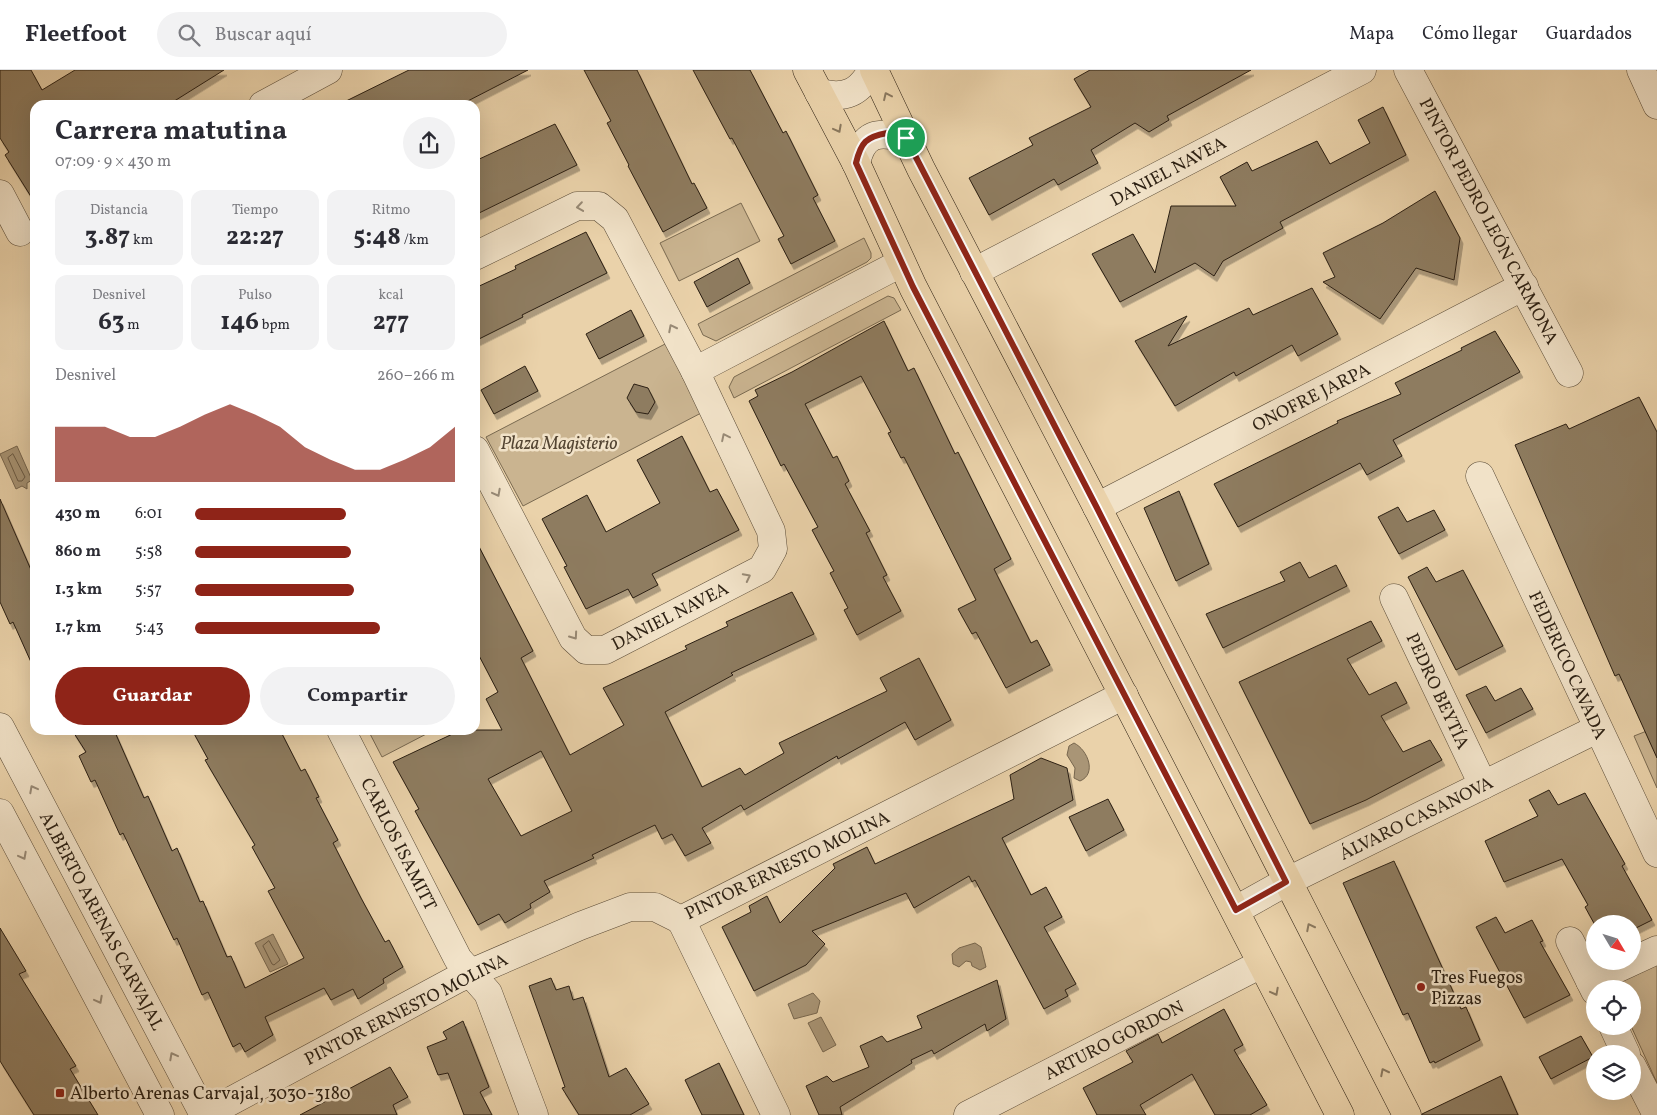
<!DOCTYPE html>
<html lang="es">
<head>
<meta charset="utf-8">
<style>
  :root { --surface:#fff; --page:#f2f2f3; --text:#2b2b33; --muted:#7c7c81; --line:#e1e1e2; --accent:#8f2418 }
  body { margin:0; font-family:Vollkorn,serif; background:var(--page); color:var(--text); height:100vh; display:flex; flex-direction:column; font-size:19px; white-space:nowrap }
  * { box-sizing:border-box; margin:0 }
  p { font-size:16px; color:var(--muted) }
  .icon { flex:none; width:28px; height:28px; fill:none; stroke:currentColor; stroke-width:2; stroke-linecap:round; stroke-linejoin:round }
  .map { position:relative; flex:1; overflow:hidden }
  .panel { position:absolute; left:30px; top:30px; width:450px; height:635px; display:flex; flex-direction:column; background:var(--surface); border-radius:15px; box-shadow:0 5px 20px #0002 }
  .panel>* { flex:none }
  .needle { width:32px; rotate:128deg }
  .controls { position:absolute; left:1586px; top:845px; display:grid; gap:10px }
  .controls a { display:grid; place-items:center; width:55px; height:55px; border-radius:50%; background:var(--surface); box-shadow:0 5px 20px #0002; font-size:25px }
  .pin { position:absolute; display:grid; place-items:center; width:42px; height:42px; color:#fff; margin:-21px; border:2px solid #fff; border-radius:50%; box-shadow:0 1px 5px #0007 }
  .round { display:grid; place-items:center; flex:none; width:52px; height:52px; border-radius:26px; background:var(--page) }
  .headline { display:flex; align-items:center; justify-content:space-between; height:85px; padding:0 25px }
  h1 { font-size:28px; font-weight:700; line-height:38px }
  .figures { display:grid; grid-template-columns:repeat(3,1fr); gap:8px; height:85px; padding:5px 25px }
  .figures div { display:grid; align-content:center; border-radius:12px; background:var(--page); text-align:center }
  .figures b { font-size:25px; font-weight:700 }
  .figures small { font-size:14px; font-weight:400 }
  .figures p { font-size:14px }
  .chart { height:140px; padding:10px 25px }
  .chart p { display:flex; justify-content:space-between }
  .chart svg { width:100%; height:90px; margin-top:5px; fill:var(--accent); opacity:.7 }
  .button { display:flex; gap:10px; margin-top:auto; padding:10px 25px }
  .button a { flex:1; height:58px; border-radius:30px; background:var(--accent); color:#fff; font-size:20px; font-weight:700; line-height:58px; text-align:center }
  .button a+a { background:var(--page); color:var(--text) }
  ul { padding:0 25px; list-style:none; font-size:16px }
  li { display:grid; grid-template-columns:80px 60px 1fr; align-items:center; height:38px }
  li i { height:12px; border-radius:6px; background:var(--accent) }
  header { display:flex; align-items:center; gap:30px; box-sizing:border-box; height:70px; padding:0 25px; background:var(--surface); border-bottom:1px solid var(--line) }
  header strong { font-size:24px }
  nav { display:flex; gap:28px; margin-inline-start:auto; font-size:18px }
  .search { width:350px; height:45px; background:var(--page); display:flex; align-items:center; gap:12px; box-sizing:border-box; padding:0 18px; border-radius:28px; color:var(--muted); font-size:19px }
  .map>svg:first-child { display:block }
  .green { fill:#cab490; stroke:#7a6a51 }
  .water { fill:#a99576; stroke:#77664e }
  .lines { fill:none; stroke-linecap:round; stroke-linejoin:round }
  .shore { stroke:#6a5a44; stroke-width:1 }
  .building { fill:#8e7c61; stroke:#2b1f12; fill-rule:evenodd; filter:url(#shadow) }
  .minor-casing { stroke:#5b4c38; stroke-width:29 }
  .major-casing { stroke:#2b1f12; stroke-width:29 }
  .minor { stroke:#f1e2c8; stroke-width:28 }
  .major { stroke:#ead2aa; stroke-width:28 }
  .oneway { stroke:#8a785e }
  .oneway2 { stroke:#988a76 }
  .route-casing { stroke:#fff; stroke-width:10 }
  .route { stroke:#8f2418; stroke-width:6 }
  .poi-dot { fill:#8f2418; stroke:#f1e2c8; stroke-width:2 }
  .labels { text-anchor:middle; stroke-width:5; stroke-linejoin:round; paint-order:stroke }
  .street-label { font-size:18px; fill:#2b1f12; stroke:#f1e2c8 }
  .park-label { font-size:18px; font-style:italic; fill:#534432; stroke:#f1e2c8 }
  .poi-label { font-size:18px; fill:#2b1f12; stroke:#f1e2c8; text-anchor:start }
</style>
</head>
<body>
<header>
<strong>Fleetfoot</strong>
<div class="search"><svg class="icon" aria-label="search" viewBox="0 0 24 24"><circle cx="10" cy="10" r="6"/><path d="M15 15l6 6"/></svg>Buscar aquí</div>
<nav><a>Mapa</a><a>Cómo llegar</a><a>Guardados</a></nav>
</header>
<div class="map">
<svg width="1657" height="1045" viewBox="0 0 1657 1045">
  <defs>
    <filter id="shadow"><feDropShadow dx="3" dy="5.5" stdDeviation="0" flood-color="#0004"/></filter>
  </defs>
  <rect width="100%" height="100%" fill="#ead2aa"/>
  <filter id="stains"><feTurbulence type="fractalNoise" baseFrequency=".004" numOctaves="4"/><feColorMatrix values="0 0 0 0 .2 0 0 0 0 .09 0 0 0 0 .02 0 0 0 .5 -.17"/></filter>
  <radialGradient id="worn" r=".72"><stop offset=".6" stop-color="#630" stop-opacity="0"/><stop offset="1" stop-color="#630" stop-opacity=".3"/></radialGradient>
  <g class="green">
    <polygon points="741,133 760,171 679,211 660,173"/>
    <polygon points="864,168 871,183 871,188 867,192 716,271 703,265 698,254"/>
    <polygon points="888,226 894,228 901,240 734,328 729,317 734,307"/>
    <polygon points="667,273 703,342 523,436 486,367"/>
    <polygon points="1657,657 1657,718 1634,666"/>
    <polygon points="368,660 434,660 382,687"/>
    <polygon points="1657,893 1657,1013 1631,956 1632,919 1614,919 1611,912"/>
  </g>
  <g class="water">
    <polygon points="17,376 32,410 27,413 27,419 22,416 16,419 0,384"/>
    <path d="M1074 673C1088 680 1097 704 1080 711L1074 708 1075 698 1067 685 1069 676Z"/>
    <polygon points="273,864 288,894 270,902 255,873"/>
    <polygon points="975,873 981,877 986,897 980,900 972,896 971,892 966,891 959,897 953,894 952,884 959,878"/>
    <polygon points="813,923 820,931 817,943 794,949 788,934"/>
    <polygon points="821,947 836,975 823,982 808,953"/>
  </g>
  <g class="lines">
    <g class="shore">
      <polygon points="13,384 25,407 22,411 18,411 8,388"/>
      <polygon points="269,871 280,890 274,895 272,894 263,876"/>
    </g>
  </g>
  <g class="building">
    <polygon points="0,0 31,0 42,20 75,0 224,0 168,35 35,35 35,133 5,85 9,82 0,68"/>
    <polygon points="409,0 528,0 460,35 338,35"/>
    <polygon points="584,0 637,0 692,114 694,113 707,138 663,162 628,96 629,95 607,53 611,51"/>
    <polygon points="693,0 750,0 783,63 786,61 818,125 813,128 835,171 791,194 778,169 784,166 732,68 730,69"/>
    <polygon points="1090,0 1251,0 1167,46 1169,50 1149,62 1135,53 1091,80 1098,93 1058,115 1054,109 989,145 969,108 1033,75 1029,68 1091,37 1074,9"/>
    <polygon points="1383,37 1406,85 1280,152 1283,158 1223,191 1214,206 1195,193 1120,232 1092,184 1133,164 1155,203 1171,136 1236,136 1220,107 1247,92 1252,101 1317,71 1330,94 1370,73 1358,50"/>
    <polygon points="555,54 577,95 475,145 475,91"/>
    <polygon points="1435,121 1460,168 1454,210 1416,198 1380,249 1323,212 1335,207 1323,183 1383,153"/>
    <polygon points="586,162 607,203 522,245 523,247 475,271 475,218 516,199 515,196"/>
    <polygon points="738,188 750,213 707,237 694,212"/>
    <polygon points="1312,218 1338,264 1298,286 1292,275 1236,306 1234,302 1175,336 1135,271 1187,246 1168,276 1249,238 1253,245"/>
    <polygon points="631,240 644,266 599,289 586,264"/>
    <polygon points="884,251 908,301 914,298 955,384 958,382 1011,489 994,499 1031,573 1037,570 1050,595 1006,618 976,562 972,564 958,539 976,530 904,387 901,388 888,363 891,362 861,306 805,334 833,388 837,386 849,411 845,414 870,461 866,463 887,505 883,507 901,541 857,565 844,540 848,538 830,503 834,501 812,460 818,457 784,394 781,396 749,331 758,326 755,320 792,302"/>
    <polygon points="1495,261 1520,302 1393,370 1402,386 1367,405 1360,393 1238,457 1214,414 1338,353 1337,351 1401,324 1395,313 1462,280 1461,278"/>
    <polygon points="525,296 538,321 494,344 481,320"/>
    <polygon points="634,314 648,318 655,332 648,344 636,342 627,328"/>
    <polygon points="1639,327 1657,362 1657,688 1619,604 1615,606 1515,375 1566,354 1569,359"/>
    <polygon points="682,366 710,422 717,419 739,460 652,504 658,515 633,528 628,519 586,539 564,497 567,496 542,449 587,425 606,462 660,433 637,390"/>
    <polygon points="1179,421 1209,494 1176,511 1144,438"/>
    <polygon points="0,429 35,509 35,601 13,552 10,554 0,532"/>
    <polygon points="1398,437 1407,452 1434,440 1445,460 1399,484 1378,447"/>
    <path d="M475 469 533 581 521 588 570 685 624 655 603 618 687 579 685 576 728 556 726 552 792 522 814 564 731 603 733 605 665 642 702 717 740 698 745 705 784 683 779 673 887 621 880 608 919 588 951 650 915 670 905 652 838 689 837 686 744 740 741 735 702 758 711 773 685 786 672 764 662 769 655 755 592 785 594 788 544 811 550 822 530 834 531 838 505 853 499 844 478 855 415 741 419 739 393 692 461 660H502L486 629 498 622 475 578ZM541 681 572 741 521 766 488 709Z"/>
    <polygon points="1300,492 1309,508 1336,495 1347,516 1223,578 1206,544 1285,511 1280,502"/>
    <polygon points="1427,497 1436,512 1463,500 1503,576 1456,600 1408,507"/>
    <polygon points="1371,551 1382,571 1347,589 1369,625 1396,612 1407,633 1381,646 1403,682 1430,670 1442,690 1366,730 1310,754 1239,612"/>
    <polygon points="1486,616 1495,631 1521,618 1533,639 1486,663 1466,625"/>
    <polygon points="72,660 114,660 144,728 148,726 172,781 177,778 200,832 203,831 227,887 231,886 245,918 304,888 268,821 275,818 252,777 255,775 205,690 208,689 192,660 280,660 301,701 305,699 319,727 316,728 338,770 333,773 361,828 385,872 389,870 403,897 383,909 384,913 358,929 353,919 331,930 324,918 265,947 273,965 245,982 240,973 233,977 208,922 202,925 177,868 174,870 123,763 120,765 95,710 91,712 79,686 86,682"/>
    <polygon points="1041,688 1067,698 1073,730 1002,768 1031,825 1046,817 1062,847 1044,857 1076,914 1065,920 1068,926 1044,939 975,810 972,812 969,806 914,838 906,823 812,861 825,874 806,895 754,921 722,857 751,842 749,836 767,826 780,853 835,798 833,794 867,777 875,794 1014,729 1010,705"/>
    <polygon points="1549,720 1558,735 1585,723 1625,794 1622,796 1652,850 1632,860 1632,854 1595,855 1585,837 1588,835 1562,789 1504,812 1485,771 1538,746 1529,730"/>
    <polygon points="1108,729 1124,760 1086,781 1069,747"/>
    <polygon points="1394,791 1461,939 1466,937 1480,970 1435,993 1434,991 1430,993 1408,943 1403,945 1343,813"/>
    <polygon points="1496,847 1505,863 1532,850 1543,871 1540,872 1570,925 1524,948 1476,857"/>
    <polygon points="0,858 26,901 19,904 76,996 70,999 98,1045 34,1045 0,991"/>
    <polygon points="551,908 556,920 569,916 573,930 583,927 609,1007 626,998 649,1034 630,1045 579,1045 562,1018 565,1017 529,916"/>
    <polygon points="997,910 1006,949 987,961 985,954 934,984 932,980 911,990 912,993 840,1037 842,1045 819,1045 806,1016 827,1006 833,1012 869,997 860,976 882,966 887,972 922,958 917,946"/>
    <polygon points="1224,939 1243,975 1234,980 1267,1035 1250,1045 1215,1045 1192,1004 1140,1035 1146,1045 1097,1045 1083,1018 1133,992 1126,981 1158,964 1162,973"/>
    <polygon points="463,951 489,1017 480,1022 492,1045 464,1045 448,1003 438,1005 427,977 447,969 443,962"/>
    <polygon points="1581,966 1593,987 1551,1009 1539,987"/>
    <polygon points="719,993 744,1045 702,1045 685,1010"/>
    <polygon points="390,997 408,1027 393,1035 397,1045 300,1045"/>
    <polygon points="1501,1006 1518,1045 1422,1045 1422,1044"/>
  </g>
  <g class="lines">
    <defs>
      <g id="minor">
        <polyline points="1408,0 1569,303"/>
        <polyline points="1641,0 1657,35"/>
        <path d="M819 23C846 29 859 23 872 0"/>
        <polyline points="263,35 328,0"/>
        <path d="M856 93C863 63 878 60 906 69"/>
        <polyline points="0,124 20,162"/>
        <polyline points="475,186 577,136 599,136 615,149 695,301 771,461 773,479 762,499 605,580 586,580 573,568 475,380"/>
        <polyline points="974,202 1362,0"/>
        <polyline points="695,301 901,193"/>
        <polyline points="1480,406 1657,783"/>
        <polyline points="1097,437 1524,216"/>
        <polyline points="1394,528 1483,715"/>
        <polyline points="0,657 204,1045"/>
        <polyline points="341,660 458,889 488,923 534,1045"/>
        <polyline points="0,743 160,1045"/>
        <polyline points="1236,840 1286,812 1597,659"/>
        <polyline points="681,850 776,1045"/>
        <polyline points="1570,871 1595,921"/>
        <polyline points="1590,911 1657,880"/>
        <polyline points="1613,956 1626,984"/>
        <polyline points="1632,996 1657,1045"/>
        <polyline points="205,1045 457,909 580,856 630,837 655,837 681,850 1124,625"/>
        <polyline points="968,1045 1261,894"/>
      </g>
      <g id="major">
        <polyline points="807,0 856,93 913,217 1340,1045"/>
        <polyline points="874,0 921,99 1097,437 1407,1045"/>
      </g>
    </defs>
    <use href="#minor" class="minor-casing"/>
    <use href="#major" class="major-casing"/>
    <use href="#minor" class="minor"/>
    <use href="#major" class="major"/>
  </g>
  <defs><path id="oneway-chevron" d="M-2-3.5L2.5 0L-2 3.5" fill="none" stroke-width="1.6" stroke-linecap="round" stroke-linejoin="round" transform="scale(1.25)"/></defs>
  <g class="oneway">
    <use href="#oneway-chevron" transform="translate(887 26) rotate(-115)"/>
    <use href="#oneway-chevron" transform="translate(838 59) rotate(62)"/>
    <use href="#oneway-chevron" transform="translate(1310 857) rotate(-117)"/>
    <use href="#oneway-chevron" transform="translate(1275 922) rotate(62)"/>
    <use href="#oneway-chevron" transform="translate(1384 1002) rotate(-117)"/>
  </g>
  <g class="oneway2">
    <use href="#oneway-chevron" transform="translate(580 137) rotate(172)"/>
    <use href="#oneway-chevron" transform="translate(672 258) rotate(-117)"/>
    <use href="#oneway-chevron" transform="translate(725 367) rotate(-116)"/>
    <use href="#oneway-chevron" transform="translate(497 423) rotate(62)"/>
    <use href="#oneway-chevron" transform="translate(747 507) rotate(-27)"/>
    <use href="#oneway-chevron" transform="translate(574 566) rotate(55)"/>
    <use href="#oneway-chevron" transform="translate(33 719) rotate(-118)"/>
    <use href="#oneway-chevron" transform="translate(23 786) rotate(62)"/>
    <use href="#oneway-chevron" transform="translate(99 930) rotate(62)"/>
    <use href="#oneway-chevron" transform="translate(173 986) rotate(-118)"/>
  </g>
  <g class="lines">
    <defs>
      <path id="route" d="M887 63 906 68 1097 438 1286 812 1236 840 913 217 856 93C861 72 866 67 887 63Z"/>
    </defs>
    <use href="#route" class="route-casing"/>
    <use href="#route" class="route"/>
  </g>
  <g class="poi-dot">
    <circle cx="1421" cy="917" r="5"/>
    <rect x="55" y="1018" width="10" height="10" rx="2.5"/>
  </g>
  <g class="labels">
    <g class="street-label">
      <text transform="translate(1168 101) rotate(-28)" y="6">DANIEL NAVEA</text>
      <text transform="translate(1489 151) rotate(62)" y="6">PINTOR PEDRO LEÓN CARMONA</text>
      <text transform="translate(1311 327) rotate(-27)" y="6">ONOFRE JARPA</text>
      <text transform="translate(670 546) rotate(-27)" y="6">DANIEL NAVEA</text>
      <text transform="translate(1568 595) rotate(65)" y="6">FEDERICO CAVADA</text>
      <text transform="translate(1438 621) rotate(65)" y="6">PEDRO BEYTÍA</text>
      <text transform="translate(1416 748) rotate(-26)" y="6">ÁLVARO CASANOVA</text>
      <text transform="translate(399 774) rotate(63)" y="6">CARLOS ISAMITT</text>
      <text transform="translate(787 795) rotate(-26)" y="6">PINTOR ERNESTO MOLINA</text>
      <text transform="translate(102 851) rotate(62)" y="6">ALBERTO ARENAS CARVAJAL</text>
      <text transform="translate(406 939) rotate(-27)" y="6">PINTOR ERNESTO MOLINA</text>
      <text transform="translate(1114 970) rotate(-27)" y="6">ARTURO GORDON</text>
    </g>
    <g class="park-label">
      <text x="559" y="379">Plaza Magisterio</text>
    </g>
    <g class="poi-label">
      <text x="1431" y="913">Tres Fuegos<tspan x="1431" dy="21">Pizzas</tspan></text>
      <text x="70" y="1029">Alberto Arenas Carvajal, 3030-3180</text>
    </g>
  </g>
  <rect width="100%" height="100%" filter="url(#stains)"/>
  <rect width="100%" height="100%" fill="url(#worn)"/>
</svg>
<div class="controls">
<a><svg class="needle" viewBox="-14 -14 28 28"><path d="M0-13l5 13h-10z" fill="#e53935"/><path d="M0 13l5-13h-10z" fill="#7c7c81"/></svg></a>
<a><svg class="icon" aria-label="locate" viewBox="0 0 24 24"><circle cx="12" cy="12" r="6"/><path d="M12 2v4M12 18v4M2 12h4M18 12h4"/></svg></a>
<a><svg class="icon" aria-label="layers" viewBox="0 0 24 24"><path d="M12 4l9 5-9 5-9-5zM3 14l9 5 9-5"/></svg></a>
</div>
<div class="pin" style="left:906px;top:68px;background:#1e9e55"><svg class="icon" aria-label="arrive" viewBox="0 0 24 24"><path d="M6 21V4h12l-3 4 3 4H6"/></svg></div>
<section class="panel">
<div class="headline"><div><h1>Carrera matutina</h1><p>07:09 · 9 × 430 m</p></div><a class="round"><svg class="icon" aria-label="share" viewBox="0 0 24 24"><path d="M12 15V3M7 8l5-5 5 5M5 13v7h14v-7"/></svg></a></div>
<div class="figures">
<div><p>Distancia</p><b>3.87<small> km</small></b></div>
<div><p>Tiempo</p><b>22:27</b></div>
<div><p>Ritmo</p><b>5:48<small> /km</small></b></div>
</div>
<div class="figures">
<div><p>Desnivel</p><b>63<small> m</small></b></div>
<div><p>Pulso</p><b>146<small> bpm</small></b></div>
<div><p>kcal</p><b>277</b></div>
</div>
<div class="chart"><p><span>Desnivel</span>260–266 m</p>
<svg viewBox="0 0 160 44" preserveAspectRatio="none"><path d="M0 44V17L10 17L20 17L30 22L40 22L50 17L60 11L70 6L80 11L90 17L100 27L110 33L120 38L130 38L140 33L150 27L160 17V44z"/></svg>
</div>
<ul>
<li><b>430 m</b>6:01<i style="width:58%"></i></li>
<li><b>860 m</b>5:58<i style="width:60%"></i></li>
<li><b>1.3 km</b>5:57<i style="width:61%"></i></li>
<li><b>1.7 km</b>5:43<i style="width:71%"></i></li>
</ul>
<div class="button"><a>Guardar</a><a>Compartir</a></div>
</section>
</div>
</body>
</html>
